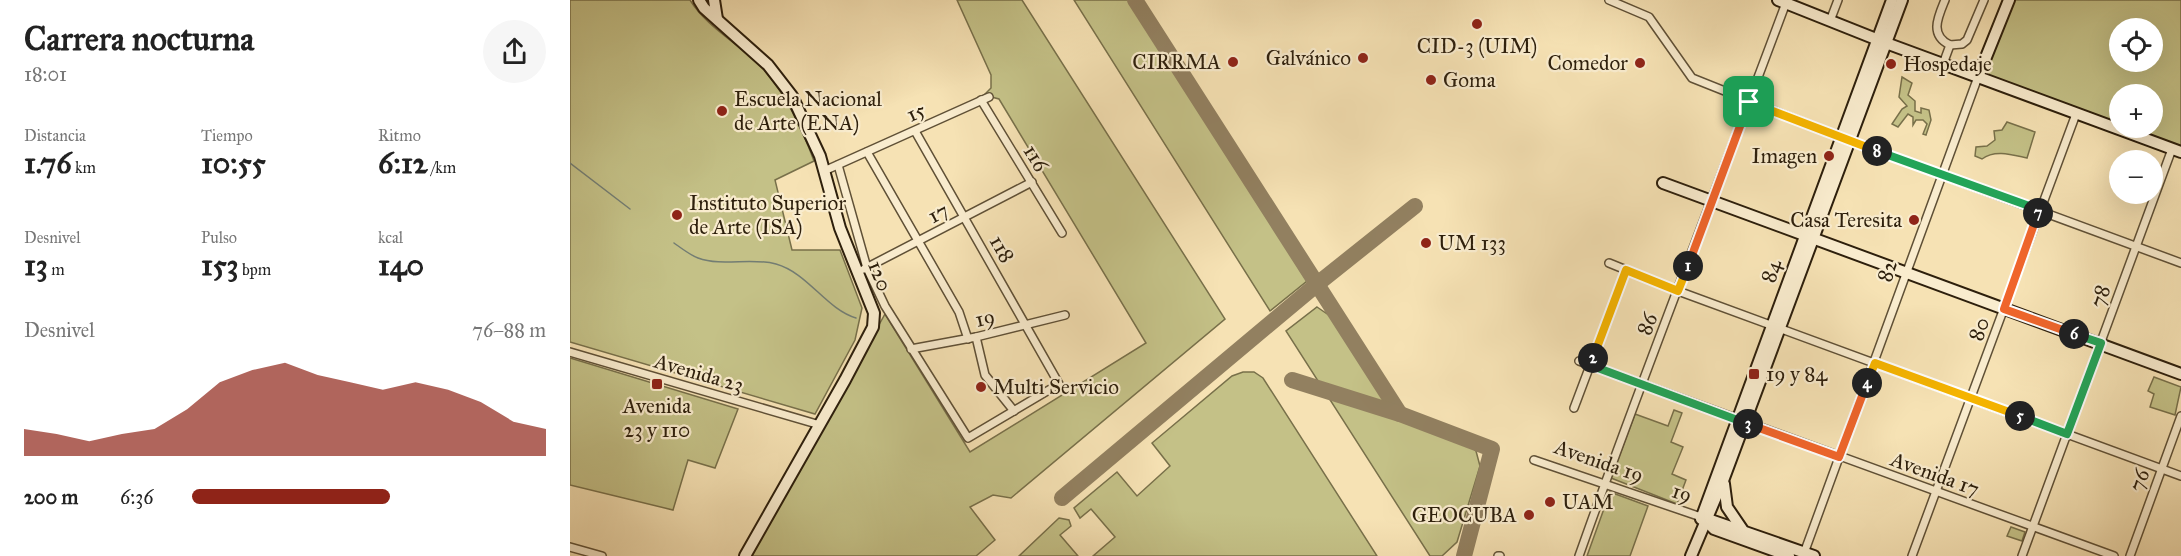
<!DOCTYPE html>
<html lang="es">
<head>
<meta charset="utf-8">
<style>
  :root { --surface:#fff; --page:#f6f6f6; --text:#222; --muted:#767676; --accent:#8f2418 }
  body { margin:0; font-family:"IM FELL Great Primer",serif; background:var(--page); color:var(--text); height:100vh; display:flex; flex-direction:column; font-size:22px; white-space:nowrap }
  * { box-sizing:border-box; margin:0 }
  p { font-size:20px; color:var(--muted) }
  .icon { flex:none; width:33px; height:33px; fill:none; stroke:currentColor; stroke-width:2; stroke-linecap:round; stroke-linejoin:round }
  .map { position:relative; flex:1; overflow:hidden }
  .details { display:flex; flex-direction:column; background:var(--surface); width:570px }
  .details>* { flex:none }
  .tools { position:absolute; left:1539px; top:18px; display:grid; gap:12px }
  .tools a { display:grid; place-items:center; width:54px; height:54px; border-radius:50%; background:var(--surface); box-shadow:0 6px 24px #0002; font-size:30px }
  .pin { position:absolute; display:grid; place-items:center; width:51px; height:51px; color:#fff; margin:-26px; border-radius:12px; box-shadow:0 3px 9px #0006 }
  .km { position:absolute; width:30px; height:30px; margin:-15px; border-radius:50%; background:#222; color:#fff; font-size:16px; line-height:30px; text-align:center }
  .round { display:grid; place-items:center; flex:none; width:63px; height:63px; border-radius:32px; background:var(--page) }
  .headline { display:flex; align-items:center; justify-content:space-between; height:102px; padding:0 24px }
  h1 { font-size:33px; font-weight:800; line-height:45px }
  .figures { display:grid; grid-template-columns:repeat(3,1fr); gap:9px; height:102px; padding:6px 24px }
  .figures div { display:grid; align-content:center }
  .figures b { font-size:30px; font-weight:800 }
  .figures small { font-size:16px; font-weight:400 }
  .figures p { font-size:16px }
  .chart { height:168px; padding:12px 24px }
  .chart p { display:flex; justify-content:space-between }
  .chart svg { width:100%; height:108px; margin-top:6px; fill:var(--accent); opacity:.7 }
  ul { padding:0 24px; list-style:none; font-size:20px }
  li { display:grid; grid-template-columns:96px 72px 1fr; align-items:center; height:45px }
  li i { height:15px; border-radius:8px; background:var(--accent) }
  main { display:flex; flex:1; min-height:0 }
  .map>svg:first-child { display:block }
  .green { fill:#c4c187; stroke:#78704a; stroke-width:1.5; fill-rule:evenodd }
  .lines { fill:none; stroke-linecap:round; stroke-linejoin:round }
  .stream { stroke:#737d73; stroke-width:1.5 }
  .taxiway { stroke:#928060; stroke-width:16 }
  .street-casing { stroke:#5f5036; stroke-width:10 }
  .secondary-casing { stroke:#2d1f0c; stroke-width:14 }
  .street { stroke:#f9ecce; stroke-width:7 }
  .secondary { stroke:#f9ecce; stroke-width:10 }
  .split-1-casing { stroke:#fff; stroke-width:12 }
  .split-2-casing { stroke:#fff; stroke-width:12 }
  .split-3-casing { stroke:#fff; stroke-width:12 }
  .split-4-casing { stroke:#fff; stroke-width:12 }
  .split-5-casing { stroke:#fff; stroke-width:12 }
  .split-6-casing { stroke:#fff; stroke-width:12 }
  .split-7-casing { stroke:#fff; stroke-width:12 }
  .split-8-casing { stroke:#fff; stroke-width:12 }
  .split-9-casing { stroke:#fff; stroke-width:12 }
  .split-1 { stroke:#f0652b; stroke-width:8 }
  .split-2 { stroke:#f5b400; stroke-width:8 }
  .split-3 { stroke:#22a559; stroke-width:8 }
  .split-4 { stroke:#f0652b; stroke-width:8 }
  .split-5 { stroke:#f5b400; stroke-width:8 }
  .split-6 { stroke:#22a559; stroke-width:8 }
  .split-7 { stroke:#f0652b; stroke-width:8 }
  .split-8 { stroke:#22a559; stroke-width:8 }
  .split-9 { stroke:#f5b400; stroke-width:8 }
  .poi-dot { fill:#8f2418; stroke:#f9ecce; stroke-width:2 }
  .labels { text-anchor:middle; stroke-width:4.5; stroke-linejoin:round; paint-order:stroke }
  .poi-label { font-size:21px; fill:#2d1f0c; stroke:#f9ecce; text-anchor:start }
  .street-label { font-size:21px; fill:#2d1f0c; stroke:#f9ecce }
</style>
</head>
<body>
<main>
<section class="details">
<div class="headline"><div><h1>Carrera nocturna</h1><p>18:01</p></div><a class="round"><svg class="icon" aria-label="share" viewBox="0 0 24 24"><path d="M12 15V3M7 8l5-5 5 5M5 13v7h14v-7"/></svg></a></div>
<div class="figures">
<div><p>Distancia</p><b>1.76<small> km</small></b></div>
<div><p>Tiempo</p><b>10:55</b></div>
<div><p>Ritmo</p><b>6:12<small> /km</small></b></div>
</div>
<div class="figures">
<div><p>Desnivel</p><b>13<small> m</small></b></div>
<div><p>Pulso</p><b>153<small> bpm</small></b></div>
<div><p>kcal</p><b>140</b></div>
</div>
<div class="chart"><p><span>Desnivel</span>76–88 m</p>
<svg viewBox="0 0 160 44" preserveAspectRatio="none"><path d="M0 44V33L10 35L20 38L30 35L40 33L50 25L60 14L70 9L80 6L90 11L100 14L110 17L120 14L130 17L140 22L150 30L160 33V44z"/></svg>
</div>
<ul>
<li><b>200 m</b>6:36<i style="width:56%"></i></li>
</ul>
</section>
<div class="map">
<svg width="1611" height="556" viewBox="0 0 1611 556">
  <rect width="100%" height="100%" fill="#f6e2b4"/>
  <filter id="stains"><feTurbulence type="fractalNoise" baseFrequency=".00333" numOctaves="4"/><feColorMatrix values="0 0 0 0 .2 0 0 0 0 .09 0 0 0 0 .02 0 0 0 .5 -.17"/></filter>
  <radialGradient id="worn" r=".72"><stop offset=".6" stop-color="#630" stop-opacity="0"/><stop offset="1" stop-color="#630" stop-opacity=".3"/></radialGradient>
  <g class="green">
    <path d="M0 0H120C138 29 172 45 195 71 218 98 232 128 244 161L205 180 222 250H270L292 308 285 340 245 414 0 342Z"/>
    <polygon points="387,0 452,0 655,319 441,498 423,495 400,507 425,540 406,556 181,556 315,314 400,452 576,343 429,99 414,95 421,88 421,75"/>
    <polygon points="504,0 560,0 737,281 700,311"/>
    <path d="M1439 0H1611V152L1408 77ZM1550 28H1582V62H1550ZM1550 94H1582V128H1550Z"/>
    <polygon points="1332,77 1342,83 1338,95 1345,101 1345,111 1351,113 1351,108 1359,110 1361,120 1356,135 1353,134 1357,124 1353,120 1346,120 1343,125 1343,117 1338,114 1328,127 1322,124 1332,109 1337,106 1329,97"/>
    <path d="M1437 122 1465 132 1457 158C1443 155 1425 149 1412 159L1405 156 1406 147 1417 146 1425 140 1424 131 1432 130Z"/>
    <polygon points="747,307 763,318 833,422 900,446 906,451 910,466 887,542 872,556 860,556 716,331"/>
    <polygon points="0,358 168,409 145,468 118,460 103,510 0,485"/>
    <polygon points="673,372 684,372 693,378 807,556 523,556 545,537 521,509 510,518 504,508 547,472 567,496 600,466 582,443 662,376"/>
    <polygon points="1584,377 1611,387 1605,415 1580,407 1584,394 1578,391"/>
    <polygon points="1104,410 1112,413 1101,442 1113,447 1102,474 1116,480 1107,504 1041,478 1065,414 1098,426"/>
    <polygon points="1040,492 1078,506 1060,556 1017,556"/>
    <polygon points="489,518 499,520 501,526 490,535 508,556 449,556"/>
    <polygon points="1441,527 1455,532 1452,541 1437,536"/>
  </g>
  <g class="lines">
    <g class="stream">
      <polyline points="0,163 60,209"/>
      <path d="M104 243C111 248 120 255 128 258 153 267 180 257 206 264 238 273 256 309 286 318"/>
    </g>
    <g class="taxiway">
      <polyline points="565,0 830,414"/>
      <polyline points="722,380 830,414 922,449 894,556"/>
      <polyline points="492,498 746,285 845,206"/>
    </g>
    <defs>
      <g id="street">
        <polyline points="1039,0 1079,17 1122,78 1280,141 1611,263"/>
        <path d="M1375 0C1368 17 1359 35 1380 45"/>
        <polyline points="1260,21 1268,0"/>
        <polyline points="1380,45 1392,44 1397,40 1414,0"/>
        <polyline points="1373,64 1380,45"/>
        <polyline points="411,100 492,233"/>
        <polyline points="297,152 389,312 398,339"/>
        <polyline points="268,165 297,268 315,306 398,438 489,384 345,131"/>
        <polyline points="254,171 419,97"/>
        <polyline points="1039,263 1108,291 1611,476"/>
        <polyline points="294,269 462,182"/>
        <polyline points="406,337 415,375 444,411"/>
        <polyline points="341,349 406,337 495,315"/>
        <polyline points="0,352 250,425"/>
        <polyline points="1009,361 1544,556"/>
        <polyline points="1004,408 1056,270"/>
        <polyline points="964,460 1131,517"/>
        <polyline points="0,547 32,556"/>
        <polyline points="928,556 930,556"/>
        <path d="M1009 556C1075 369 1148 186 1217 0"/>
        <polyline points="1233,556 1408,77"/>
        <polyline points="1342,556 1506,114"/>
        <polyline points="1452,556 1602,149"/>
        <polyline points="1560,556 1611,416"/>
      </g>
      <g id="secondary">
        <polyline points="129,0 134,8 198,65 222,96 250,156 270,228 304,313 303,327 275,380 175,556"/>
        <polyline points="144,0 147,19"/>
        <polyline points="1208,0 1316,43 1611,152"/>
        <polyline points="1408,77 1439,0"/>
        <polyline points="1093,183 1611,374"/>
        <polyline points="1154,484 1157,507 1172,529"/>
        <polyline points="1132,517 1244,556"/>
        <polyline points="1132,517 1144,529 1219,556"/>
        <polyline points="1131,519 1322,0"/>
        <polyline points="1121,556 1154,478 1332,0"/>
      </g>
    </defs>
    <use href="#street" class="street-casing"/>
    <use href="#secondary" class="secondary-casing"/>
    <use href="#street" class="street"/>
    <use href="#secondary" class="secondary"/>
  </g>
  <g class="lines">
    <defs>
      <polyline id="split-1" points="1118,266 1179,102"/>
      <polyline id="split-2" points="1023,358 1056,270 1108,291 1118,266"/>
      <polyline id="split-3" points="1023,358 1020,365 1178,424"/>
      <polyline id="split-4" points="1178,424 1269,457 1297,383"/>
      <polyline id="split-5" points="1297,383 1305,363 1450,416"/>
      <polyline id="split-6" points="1450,416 1497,434 1531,343 1504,334"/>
      <polyline id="split-7" points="1468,213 1434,309 1504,334"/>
      <polyline id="split-8" points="1307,151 1470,210 1468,213"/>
      <polyline id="split-9" points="1179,102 1307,151"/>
    </defs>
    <use href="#split-1" class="split-1-casing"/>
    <use href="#split-2" class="split-2-casing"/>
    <use href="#split-3" class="split-3-casing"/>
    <use href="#split-4" class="split-4-casing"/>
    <use href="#split-5" class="split-5-casing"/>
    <use href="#split-6" class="split-6-casing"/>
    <use href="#split-7" class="split-7-casing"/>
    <use href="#split-8" class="split-8-casing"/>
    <use href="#split-9" class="split-9-casing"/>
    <use href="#split-1" class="split-1"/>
    <use href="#split-2" class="split-2"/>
    <use href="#split-3" class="split-3"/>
    <use href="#split-4" class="split-4"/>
    <use href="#split-5" class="split-5"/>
    <use href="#split-6" class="split-6"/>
    <use href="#split-7" class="split-7"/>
    <use href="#split-8" class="split-8"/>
    <use href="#split-9" class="split-9"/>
  </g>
  <g class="poi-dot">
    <circle cx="907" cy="24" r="6"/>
    <circle cx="793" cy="58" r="6"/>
    <circle cx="663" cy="62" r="6"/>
    <circle cx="1070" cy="63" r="6"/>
    <circle cx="1321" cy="64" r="6"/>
    <circle cx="861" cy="80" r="6"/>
    <circle cx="152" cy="111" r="6"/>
    <circle cx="1259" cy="156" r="6"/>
    <circle cx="107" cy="215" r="6"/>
    <circle cx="1344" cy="220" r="6"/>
    <circle cx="856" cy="243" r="6"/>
    <rect x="1178" y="368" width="12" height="12" rx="3"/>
    <rect x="81" y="378" width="12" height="12" rx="3"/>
    <circle cx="411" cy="387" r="6"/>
    <circle cx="980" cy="502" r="6"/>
    <circle cx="959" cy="515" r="6"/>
  </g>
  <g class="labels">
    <g class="poi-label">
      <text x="907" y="53" text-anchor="middle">CID-3 (UIM)</text>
      <text x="781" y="65" text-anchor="end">Galvánico</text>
      <text x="651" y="69" text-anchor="end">CIRRMA</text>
      <text x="1058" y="70" text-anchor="end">Comedor</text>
      <text x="1333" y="71">Hospedaje</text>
      <text x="873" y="87">Goma</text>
      <text x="164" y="106">Escuela Nacional<tspan x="164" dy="24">de Arte (ENA)</tspan></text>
      <text x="1247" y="163" text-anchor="end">Imagen</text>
      <text x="119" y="210">Instituto Superior<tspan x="119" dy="24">de Arte (ISA)</tspan></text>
      <text x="1332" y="227" text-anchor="end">Casa Teresita</text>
      <text x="868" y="250">UM 133</text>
      <text x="1196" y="381">19 y 84</text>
      <text x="423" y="394">Multi Servicio</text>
      <text x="87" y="413" text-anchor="middle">Avenida<tspan x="87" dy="24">23 y 110</tspan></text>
      <text x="992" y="509">UAM</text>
      <text x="947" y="522" text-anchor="end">GEOCUBA</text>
    </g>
    <g class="street-label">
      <text transform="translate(346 112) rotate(-25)" y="7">15</text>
      <text transform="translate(466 158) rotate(58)" y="7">116</text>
      <text transform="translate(368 213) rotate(-28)" y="7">17</text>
      <text transform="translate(432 249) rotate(60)" y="7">118</text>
      <text transform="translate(1201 271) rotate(-70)" y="7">84</text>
      <text transform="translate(1317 271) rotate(-70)" y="7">82</text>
      <text transform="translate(310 276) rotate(68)" y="7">120</text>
      <text transform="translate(1530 296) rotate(-70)" y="7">78</text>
      <text transform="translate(415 318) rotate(-13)" y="7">19</text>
      <text transform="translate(1077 324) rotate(-68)" y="7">86</text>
      <text transform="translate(1409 329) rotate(-69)" y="7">80</text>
      <text transform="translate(129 373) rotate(16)" y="7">Avenida 23</text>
      <text transform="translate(1029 461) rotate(19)" y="7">Avenida 19</text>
      <text transform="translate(1365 474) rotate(20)" y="7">Avenida 17</text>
      <text transform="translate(1569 480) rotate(-70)" y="7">76</text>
      <text transform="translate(1112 493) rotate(19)" y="7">19</text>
    </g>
  </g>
  <rect width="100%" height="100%" filter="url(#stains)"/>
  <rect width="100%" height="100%" fill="url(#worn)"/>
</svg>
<div class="tools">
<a><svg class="icon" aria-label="locate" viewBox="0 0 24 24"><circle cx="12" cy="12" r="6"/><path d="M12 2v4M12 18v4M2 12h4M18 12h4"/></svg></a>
<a>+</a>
<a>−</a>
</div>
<div class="pin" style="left:1179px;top:102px;background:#1e9e55"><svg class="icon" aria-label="arrive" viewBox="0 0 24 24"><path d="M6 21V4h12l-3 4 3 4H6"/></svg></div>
<b class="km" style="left:1118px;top:266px">1</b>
<b class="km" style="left:1023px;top:358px">2</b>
<b class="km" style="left:1178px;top:424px">3</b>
<b class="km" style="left:1297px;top:383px">4</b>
<b class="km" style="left:1450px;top:416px">5</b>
<b class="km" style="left:1504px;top:334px">6</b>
<b class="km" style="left:1468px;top:213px">7</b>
<b class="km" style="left:1307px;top:151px">8</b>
</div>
</main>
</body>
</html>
